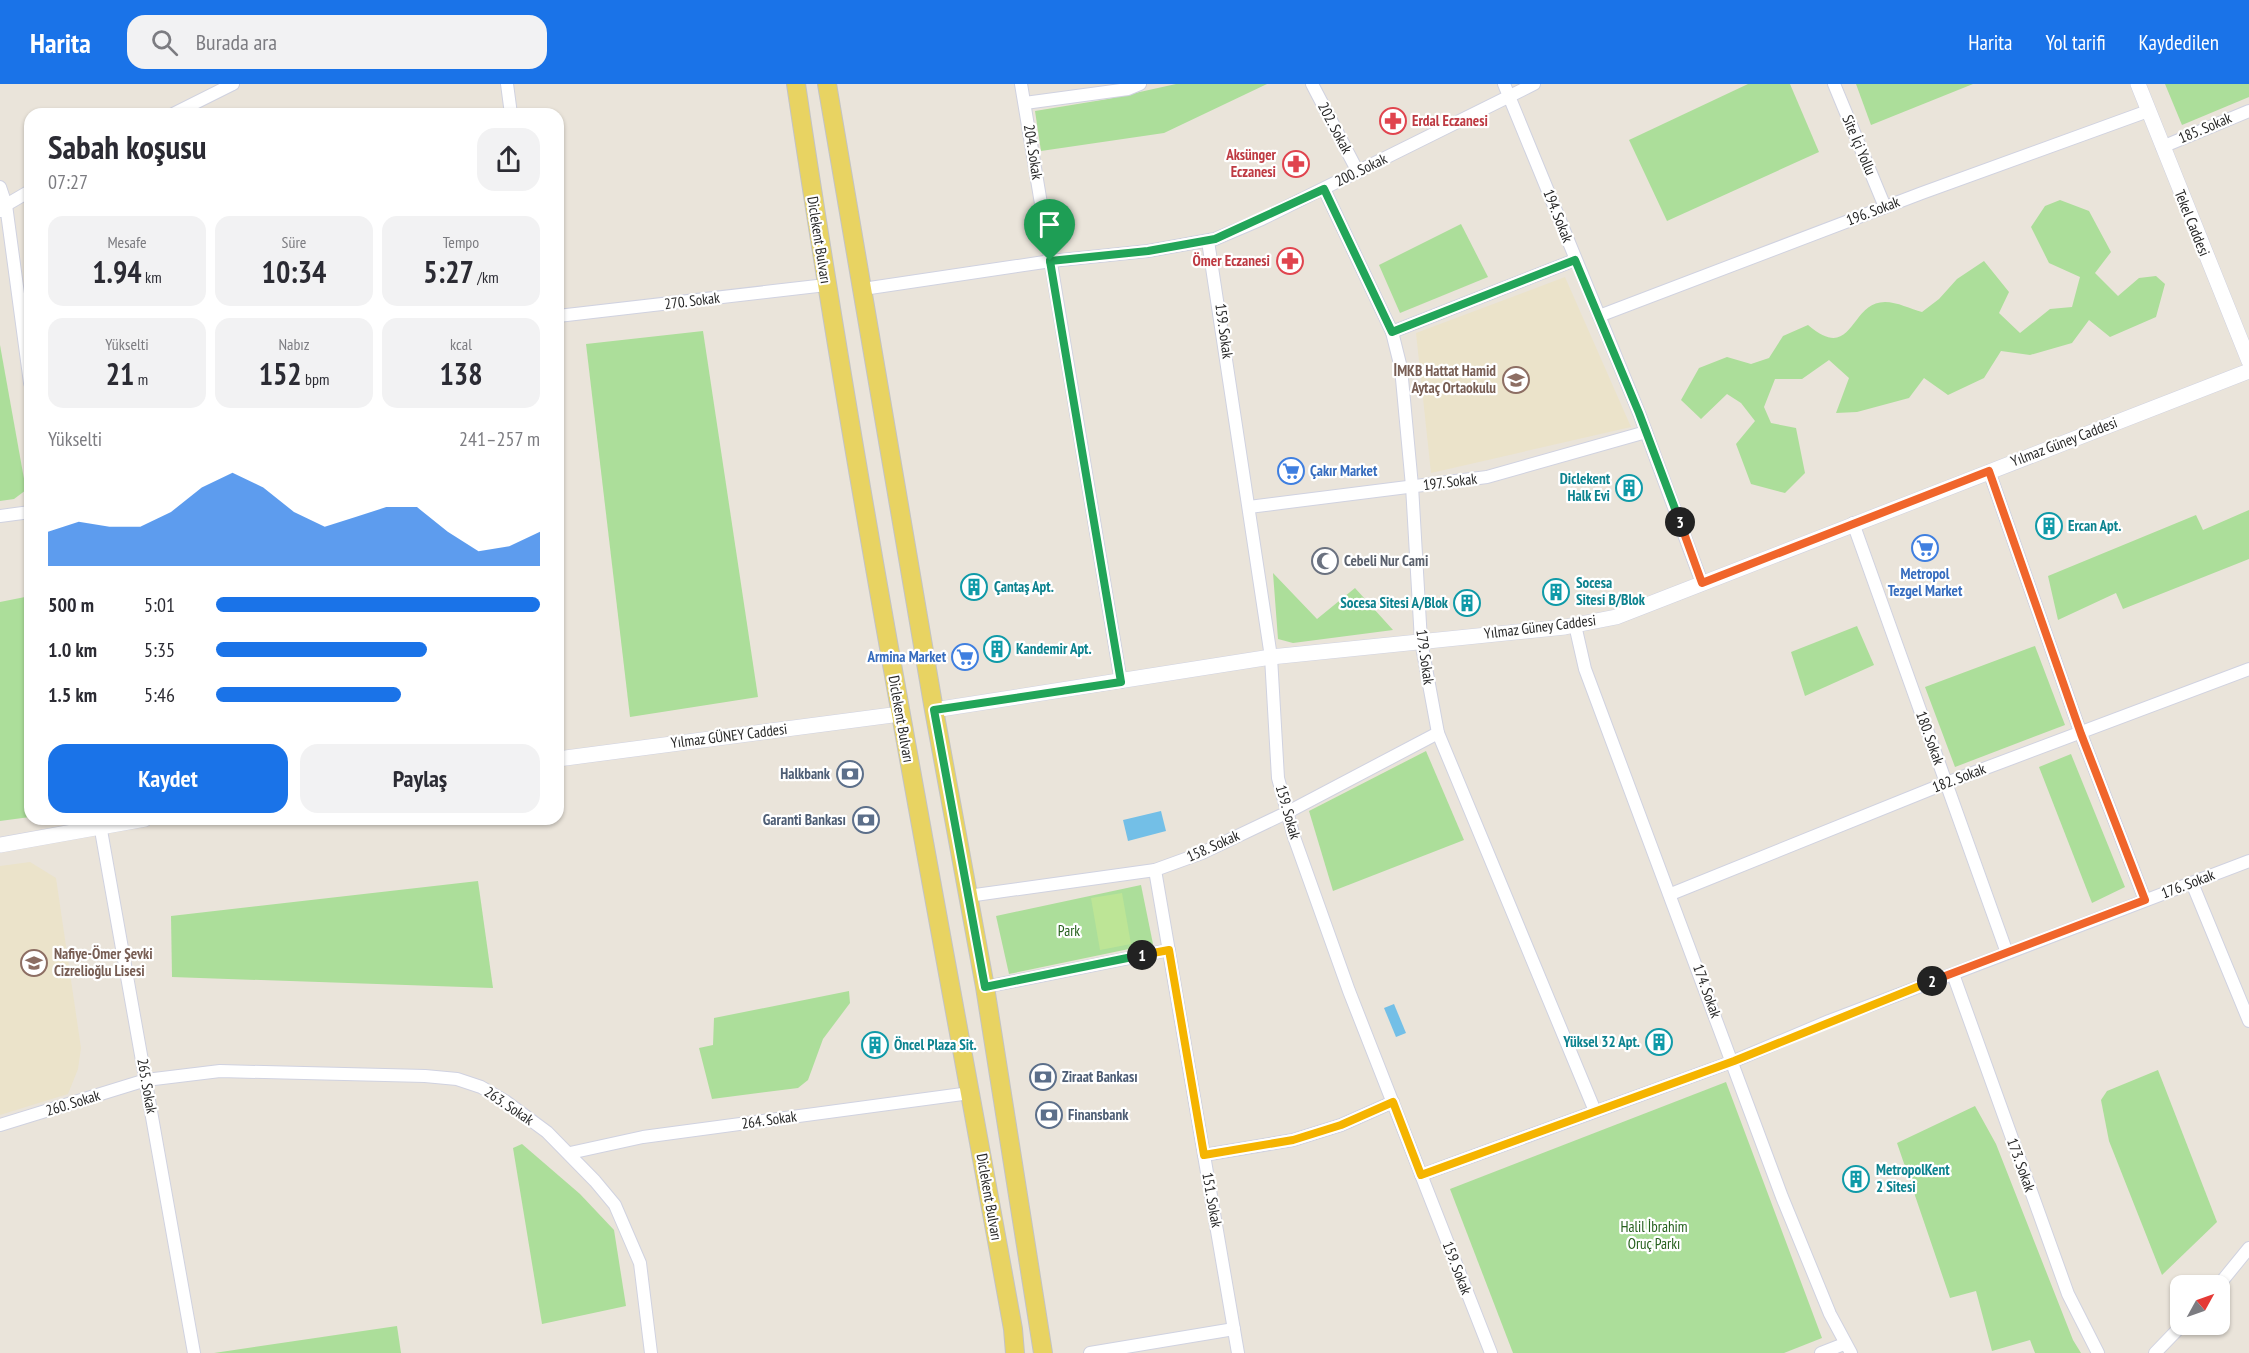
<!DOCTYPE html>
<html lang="tr">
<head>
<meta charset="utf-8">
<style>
  :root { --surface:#fff; --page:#f2f2f3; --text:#2b2b33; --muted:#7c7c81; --accent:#1a73e8 }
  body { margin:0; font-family:"PT Sans Narrow",sans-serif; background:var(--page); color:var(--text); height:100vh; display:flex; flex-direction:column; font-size:22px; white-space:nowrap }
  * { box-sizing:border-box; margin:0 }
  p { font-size:20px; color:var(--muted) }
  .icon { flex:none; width:33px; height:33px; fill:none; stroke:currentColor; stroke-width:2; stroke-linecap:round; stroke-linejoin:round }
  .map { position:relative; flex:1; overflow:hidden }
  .drawer { position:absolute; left:24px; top:24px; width:540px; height:717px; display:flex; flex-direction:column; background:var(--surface); border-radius:18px; box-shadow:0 2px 4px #0004 }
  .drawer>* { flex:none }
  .needle { width:39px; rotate:50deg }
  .controls { position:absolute; left:2170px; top:1191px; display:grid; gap:12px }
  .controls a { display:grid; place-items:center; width:60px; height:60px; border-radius:12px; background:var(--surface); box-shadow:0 2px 4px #0004; font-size:30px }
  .pin { position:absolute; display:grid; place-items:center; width:51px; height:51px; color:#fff; margin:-62px -26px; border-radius:50% 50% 50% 0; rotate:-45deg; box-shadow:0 0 6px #0007 }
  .pin .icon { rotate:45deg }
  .km { position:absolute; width:30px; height:30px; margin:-15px; border-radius:50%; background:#222; color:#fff; font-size:16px; line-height:30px; text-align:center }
  .round { display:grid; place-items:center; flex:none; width:63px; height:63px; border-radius:18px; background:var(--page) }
  .head { display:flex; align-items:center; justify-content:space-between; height:102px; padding:0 24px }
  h1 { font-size:33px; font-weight:600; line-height:45px }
  .metrics { display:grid; grid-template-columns:repeat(3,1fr); gap:9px; height:102px; padding:6px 24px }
  .metrics div { display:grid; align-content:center; border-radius:15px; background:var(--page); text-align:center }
  .metrics b { font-size:30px; font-weight:600 }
  .metrics small { font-size:16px; font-weight:400 }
  .metrics p { font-size:16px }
  .chart { height:168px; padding:12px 24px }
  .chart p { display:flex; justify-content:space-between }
  .chart svg { width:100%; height:108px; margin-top:6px; fill:var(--accent); opacity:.7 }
  .cta { display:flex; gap:12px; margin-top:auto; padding:12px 24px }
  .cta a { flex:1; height:69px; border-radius:18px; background:var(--accent); color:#fff; font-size:24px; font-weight:600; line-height:69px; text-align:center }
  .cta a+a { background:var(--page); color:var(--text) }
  ul { padding:0 24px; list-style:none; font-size:20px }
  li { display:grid; grid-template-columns:96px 72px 1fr; align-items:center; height:45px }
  li i { height:15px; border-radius:8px; background:var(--accent) }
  header { display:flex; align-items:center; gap:36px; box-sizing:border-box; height:84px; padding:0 30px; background:var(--accent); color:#fff }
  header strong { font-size:28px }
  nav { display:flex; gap:33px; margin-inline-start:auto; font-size:21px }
  .search { width:420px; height:54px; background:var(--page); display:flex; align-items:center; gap:15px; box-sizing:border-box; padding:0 21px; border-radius:18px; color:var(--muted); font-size:22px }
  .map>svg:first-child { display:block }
  .education { fill:#ebe3ca }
  .green { fill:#acde9a }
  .pitch { fill:#bde596 }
  .water { fill:#73bfe7 }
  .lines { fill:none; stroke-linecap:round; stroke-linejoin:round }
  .minor-casing { stroke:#d0d2e0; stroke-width:14 }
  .tertiary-casing { stroke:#d0d2e0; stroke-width:16 }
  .primary-casing { stroke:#c3c3c3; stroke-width:20 }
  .minor { stroke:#fff; stroke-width:12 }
  .tertiary { stroke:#fff; stroke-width:15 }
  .primary { stroke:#e8d362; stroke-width:18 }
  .split-1-casing { stroke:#fff; stroke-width:12 }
  .split-2-casing { stroke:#fff; stroke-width:12 }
  .split-3-casing { stroke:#fff; stroke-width:12 }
  .split-4-casing { stroke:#fff; stroke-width:12 }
  .split-1 { stroke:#22a559; stroke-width:8 }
  .split-2 { stroke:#f5b400; stroke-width:8 }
  .split-3 { stroke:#f0652b; stroke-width:8 }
  .split-4 { stroke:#22a559; stroke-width:8 }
  .labels { text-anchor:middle; stroke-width:4.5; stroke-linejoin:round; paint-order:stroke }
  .health-label { font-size:15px; font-weight:bold; fill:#be3a42; stroke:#fff; text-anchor:end }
  .street-label { font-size:15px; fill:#282828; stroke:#fff }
  .education-label { font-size:15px; font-weight:bold; fill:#785e54; stroke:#fff; text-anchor:end }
  .shop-label { font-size:15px; font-weight:bold; fill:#366cbe; stroke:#fff; text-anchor:start }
  .culture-label { font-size:15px; font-weight:bold; fill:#0d838f; stroke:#fff; text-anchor:start }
  .worship-label { font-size:15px; font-weight:bold; fill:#5b616d; stroke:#fff; text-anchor:start }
  .service-label { font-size:15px; font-weight:bold; fill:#4e5e75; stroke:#fff; text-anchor:end }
  .park-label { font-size:15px; fill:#26601d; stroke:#fff }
</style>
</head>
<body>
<header>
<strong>Harita</strong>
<div class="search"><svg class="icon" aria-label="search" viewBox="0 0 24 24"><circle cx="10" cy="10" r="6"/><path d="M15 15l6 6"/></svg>Burada ara</div>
<nav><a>Harita</a><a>Yol tarifi</a><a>Kaydedilen</a></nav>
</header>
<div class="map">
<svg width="2249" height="1269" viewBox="0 0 2249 1269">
  <rect width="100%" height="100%" fill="#eae4da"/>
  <g class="education">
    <polygon points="1565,193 1631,343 1431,389 1416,249"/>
    <polygon points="30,778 56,794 81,964 78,985 68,1010 0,1031 0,782"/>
  </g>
  <g class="green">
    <polygon points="1176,0 1267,0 1164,49 1041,67 1035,27 1108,15"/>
    <polygon points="1748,0 1790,0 1819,68 1667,137 1629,56"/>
    <polygon points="1856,0 1973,0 1871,41"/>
    <polygon points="2165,0 2249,0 2249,13 2182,41"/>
    <path d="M2060 116 2089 127 2111 168 2095 189 2118 212 2139 194 2156 192 2165 200 2156 233 2110 253 2089 236 2072 259 2030 271 2001 267 1984 294 1948 311 1924 294 1909 314 1857 328 1836 329 1849 294 1829 276 1802 295H1775L1764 323 1771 339 1796 344 1805 389 1785 409 1751 400 1736 360 1755 337 1741 319 1727 310 1701 335 1681 316 1699 284 1727 273 1751 280 1769 274 1783 252 1808 241C1854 280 1849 218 1885 218 1897 218 1911 225 1922 228L1939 215 1957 195 1984 177 2009 208 1999 229 2020 249 2050 225 2072 223 2080 193 2049 179 2031 143 2045 122Z"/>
    <polygon points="1461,140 1488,193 1400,229 1379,181"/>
    <polygon points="703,247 758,613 630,633 586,260"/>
    <polygon points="0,261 26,406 14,415 0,417"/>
    <polygon points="2249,426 2249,475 2123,525 2116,509 2058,536 2048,492 2196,431 2203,446"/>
    <polygon points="1273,489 1317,535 1355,504 1393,546 1293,559 1278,555"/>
    <polygon points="30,512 30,733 0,737 0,518"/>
    <polygon points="1857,542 1874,581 1805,612 1791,568"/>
    <polygon points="2035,562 2065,641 1955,683 1925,603"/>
    <polygon points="1426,667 1464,756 1333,807 1309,727"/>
    <polygon points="2071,670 2125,803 2092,819 2039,683"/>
    <polygon points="478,797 493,904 172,893 171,832"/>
    <polygon points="1141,801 1153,860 1009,890 996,832"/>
    <polygon points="849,907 850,919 823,955 808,996 798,1004 712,1015 699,964 713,961 714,934"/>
    <polygon points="2158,986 2217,1138 2162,1191 2109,1057 2101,1016 2107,1007"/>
    <polygon points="1726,998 1822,1254 1784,1269 1513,1269 1450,1105"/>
    <polygon points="1975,1022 1996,1060 2073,1256 2081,1269 2035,1269 2030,1256 1992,1267 1976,1207 1950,1214 1897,1059"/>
    <polygon points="522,1060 580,1110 614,1146 626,1222 542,1240 513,1064"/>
    <polygon points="397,1242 401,1269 214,1269"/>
  </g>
  <polygon class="pitch" points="1122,809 1131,860 1100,866 1091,814"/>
  <g class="water">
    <polygon points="1161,727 1166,747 1128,757 1123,736"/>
    <polygon points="1394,920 1406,949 1396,953 1384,924"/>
  </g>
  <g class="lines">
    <defs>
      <g id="minor">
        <polyline points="507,0 511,30"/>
        <polyline points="1021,0 1121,598"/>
        <polyline points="1312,0 1358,88"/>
        <polyline points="1504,0 1639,329 1702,499"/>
        <polyline points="1834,0 1885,123"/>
        <polyline points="1025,19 1128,5 1140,0"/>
        <polyline points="173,30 233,0"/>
        <polyline points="2162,63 2249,27"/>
        <polyline points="0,103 6,121 30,299"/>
        <polyline points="1324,105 1392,248 1401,284 1412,402 1421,557 1438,649 1595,1027"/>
        <polyline points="1,127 6,121 30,107"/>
        <polyline points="1208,157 1271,573 1278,694 1294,753 1349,907 1491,1269"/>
        <polyline points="863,205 1051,177 1148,167 1215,155 1262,135 1534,0"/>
        <polyline points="558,232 826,201"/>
        <polyline points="1599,232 1922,109 2148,27"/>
        <polyline points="1392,248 1575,176"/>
        <polyline points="1989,387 2081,650 2145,816"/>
        <polyline points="1249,423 1487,393 1646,348"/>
        <polyline points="0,432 30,428"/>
        <polyline points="1853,439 2007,869"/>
        <polyline points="1575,541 1585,585 1782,1113 1830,1230 1851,1269"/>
        <polyline points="99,735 194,1269"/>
        <polyline points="1155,786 1238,1269"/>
        <polyline points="2192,799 2249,937"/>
        <polyline points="1671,810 1946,699 2249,585"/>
        <polyline points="968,812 1155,786 1202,769 1288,728 1438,649"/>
        <polyline points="1953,890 2068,1210 2098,1269"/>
        <polyline points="985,903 1169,866"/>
        <polyline points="0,1041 146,996 220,987 425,992 457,995 481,1003 505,1017 547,1048 595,1097 615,1121 640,1179 651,1269"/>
        <polyline points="570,1069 643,1053 970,1009"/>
        <polyline points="1204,1071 1293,1056 1341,1041 1393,1018"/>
        <polyline points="1421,1091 1734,977 1829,937 2249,777"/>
        <polyline points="2218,1202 2249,1164"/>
        <polyline points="1090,1269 1234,1245"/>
        <polyline points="1821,1269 1844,1260"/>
        <polyline points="2155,1269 2183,1240"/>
      </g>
      <g id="tertiary">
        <polyline points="2138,0 2249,277"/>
        <polyline points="934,626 1271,573 1565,543 1616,533 2249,287"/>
        <polyline points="558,675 900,630"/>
        <polyline points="0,761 145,735"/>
      </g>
      <g id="primary">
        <path d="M796 0C858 417 938 830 1013 1245L1015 1269"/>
        <polyline points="827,0 934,626 985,903 1043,1269"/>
      </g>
    </defs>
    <use href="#minor" class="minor-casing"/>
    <use href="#tertiary" class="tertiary-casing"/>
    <use href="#primary" class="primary-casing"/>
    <use href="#minor" class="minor"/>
    <use href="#tertiary" class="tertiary"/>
    <use href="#primary" class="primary"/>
  </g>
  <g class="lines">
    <defs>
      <polyline id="split-1" points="1050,177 1121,598 934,626 985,903 1142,871"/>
      <polyline id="split-2" points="1142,871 1169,866 1204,1071 1293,1056 1341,1041 1393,1018 1421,1091 1734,977 1932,897"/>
      <polyline id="split-3" points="1680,438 1702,499 1989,387 2081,650 2145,816 1932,897"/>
      <polyline id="split-4" points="1050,177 1148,167 1215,155 1324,105 1392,248 1575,176 1639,329 1680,438"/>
    </defs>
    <use href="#split-1" class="split-1-casing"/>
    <use href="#split-2" class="split-2-casing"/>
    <use href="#split-3" class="split-3-casing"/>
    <use href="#split-4" class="split-4-casing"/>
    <use href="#split-1" class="split-1"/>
    <use href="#split-2" class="split-2"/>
    <use href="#split-3" class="split-3"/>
    <use href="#split-4" class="split-4"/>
  </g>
  <defs>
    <symbol id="pharmacy-ring" viewBox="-11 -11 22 22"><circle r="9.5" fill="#fff" stroke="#e0444e" stroke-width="1.5"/><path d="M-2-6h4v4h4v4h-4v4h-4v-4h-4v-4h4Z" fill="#e0444e"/></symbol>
    <symbol id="school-ring" viewBox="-11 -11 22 22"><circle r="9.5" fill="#fff" stroke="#8d6e63" stroke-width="1.5"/><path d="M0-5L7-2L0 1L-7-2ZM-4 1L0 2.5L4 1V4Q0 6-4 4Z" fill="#8d6e63"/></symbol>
    <symbol id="supermarket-ring" viewBox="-11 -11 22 22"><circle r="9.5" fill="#fff" stroke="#3f7fe0" stroke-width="1.5"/><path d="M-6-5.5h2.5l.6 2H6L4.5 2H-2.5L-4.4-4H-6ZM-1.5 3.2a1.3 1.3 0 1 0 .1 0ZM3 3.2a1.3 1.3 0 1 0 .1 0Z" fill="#3f7fe0"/></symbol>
    <symbol id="building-ring" viewBox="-11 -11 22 22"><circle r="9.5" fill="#fff" stroke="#0f9aa8" stroke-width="1.5"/><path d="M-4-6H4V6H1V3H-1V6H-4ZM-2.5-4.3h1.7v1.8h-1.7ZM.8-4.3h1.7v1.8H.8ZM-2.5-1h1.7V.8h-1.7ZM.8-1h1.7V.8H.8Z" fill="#0f9aa8"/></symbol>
    <symbol id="mosque-ring" viewBox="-11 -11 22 22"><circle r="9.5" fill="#fff" stroke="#6b7280" stroke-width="1.5"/><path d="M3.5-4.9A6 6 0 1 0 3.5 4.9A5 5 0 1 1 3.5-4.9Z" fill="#6b7280"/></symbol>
    <symbol id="bank-ring" viewBox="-11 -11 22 22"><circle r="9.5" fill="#fff" stroke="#5c6f8a" stroke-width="1.5"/><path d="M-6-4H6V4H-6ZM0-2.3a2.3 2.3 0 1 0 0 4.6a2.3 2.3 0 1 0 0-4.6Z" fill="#5c6f8a"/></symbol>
  </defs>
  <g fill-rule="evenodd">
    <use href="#pharmacy-ring" x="1378" y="22" width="30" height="30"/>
    <use href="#pharmacy-ring" x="1281" y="65" width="30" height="30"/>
    <use href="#pharmacy-ring" x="1275" y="162" width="30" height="30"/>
    <use href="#school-ring" x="1501" y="281" width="30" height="30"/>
    <use href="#supermarket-ring" x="1276" y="372" width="30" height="30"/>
    <use href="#building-ring" x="1614" y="389" width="30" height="30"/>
    <use href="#building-ring" x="2034" y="427" width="30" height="30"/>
    <use href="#supermarket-ring" x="1910" y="449" width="30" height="30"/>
    <use href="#mosque-ring" x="1310" y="462" width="30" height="30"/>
    <use href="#building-ring" x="959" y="488" width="30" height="30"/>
    <use href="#building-ring" x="1541" y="493" width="30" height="30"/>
    <use href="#building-ring" x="1452" y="504" width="30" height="30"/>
    <use href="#building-ring" x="982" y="550" width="30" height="30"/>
    <use href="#supermarket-ring" x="950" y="558" width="30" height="30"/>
    <use href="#bank-ring" x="835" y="675" width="30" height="30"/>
    <use href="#bank-ring" x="851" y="721" width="30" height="30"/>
    <use href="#school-ring" x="19" y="864" width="30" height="30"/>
    <use href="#building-ring" x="1644" y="943" width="30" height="30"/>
    <use href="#building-ring" x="860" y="946" width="30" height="30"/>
    <use href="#bank-ring" x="1028" y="978" width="30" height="30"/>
    <use href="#bank-ring" x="1034" y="1016" width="30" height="30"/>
    <use href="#building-ring" x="1841" y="1080" width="30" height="30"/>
  </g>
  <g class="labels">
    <g class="health-label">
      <text x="1412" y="42" text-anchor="start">Erdal Eczanesi</text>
      <text x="1276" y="76">Aksünger<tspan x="1276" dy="17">Eczanesi</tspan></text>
      <text x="1270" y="182">Ömer Eczanesi</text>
    </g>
    <g class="street-label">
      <text transform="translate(1335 44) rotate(62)" y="5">202. Sokak</text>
      <text transform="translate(2205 44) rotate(-23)" y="5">185. Sokak</text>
      <text transform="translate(1859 61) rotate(67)" y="5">Site İçi Yollu</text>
      <text transform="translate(1033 68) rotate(81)" y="5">204. Sokak</text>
      <text transform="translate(1361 86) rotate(-26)" y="5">200. Sokak</text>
      <text transform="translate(1873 127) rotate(-21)" y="5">196. Sokak</text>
      <text transform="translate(1558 132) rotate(68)" y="5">194. Sokak</text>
      <text transform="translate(2192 139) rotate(68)" y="5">Tekel Caddesi</text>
      <text transform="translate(819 156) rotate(81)" y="5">Diclekent Bulvarı</text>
      <text transform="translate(692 217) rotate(-7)" y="5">270. Sokak</text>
      <text transform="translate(1224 247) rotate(82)" y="5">159. Sokak</text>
      <text transform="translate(2064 358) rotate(-21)" y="5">Yılmaz Güney Caddesi</text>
      <text transform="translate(1450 398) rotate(-7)" y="5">197. Sokak</text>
      <text transform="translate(1540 543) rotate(-7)" y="5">Yılmaz Güney Caddesi</text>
      <text transform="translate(1425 573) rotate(82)" y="5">179. Sokak</text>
      <text transform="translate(901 635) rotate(80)" y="5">Diclekent Bulvarı</text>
      <text transform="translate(729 652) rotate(-7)" y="5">Yılmaz GÜNEY Caddesi</text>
      <text transform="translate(1930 654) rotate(70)" y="5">180. Sokak</text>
      <text transform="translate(1959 694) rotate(-21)" y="5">182. Sokak</text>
      <text transform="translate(1288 728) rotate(74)" y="5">159. Sokak</text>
      <text transform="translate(1213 762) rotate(-24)" y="5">158. Sokak</text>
      <text transform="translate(2188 800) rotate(-21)" y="5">176. Sokak</text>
      <text transform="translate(1707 907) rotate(70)" y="5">174. Sokak</text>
      <text transform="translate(147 1002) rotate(80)" y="5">265. Sokak</text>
      <text transform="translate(73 1019) rotate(-17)" y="5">260. Sokak</text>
      <text transform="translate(509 1022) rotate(34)" y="5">263. Sokak</text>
      <text transform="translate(769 1036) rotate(-8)" y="5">264. Sokak</text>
      <text transform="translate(2021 1081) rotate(70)" y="5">173. Sokak</text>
      <text transform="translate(989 1113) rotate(80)" y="5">Diclekent Bulvarı</text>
      <text transform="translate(1212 1116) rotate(80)" y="5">151. Sokak</text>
      <text transform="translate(1457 1184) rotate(69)" y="5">159. Sokak</text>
    </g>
    <g class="education-label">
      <text x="1496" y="292">İMKB Hattat Hamid<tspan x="1496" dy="17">Aytaç Ortaokulu</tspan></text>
      <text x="54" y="875" text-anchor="start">Nafiye-Ömer Şevki<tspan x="54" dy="17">Cizrelioğlu Lisesi</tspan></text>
    </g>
    <g class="shop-label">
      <text x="1310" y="392">Çakır Market</text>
      <text x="1925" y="495" text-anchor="middle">Metropol<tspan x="1925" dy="17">Tezgel Market</tspan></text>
      <text x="946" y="578" text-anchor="end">Armina Market</text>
    </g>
    <g class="culture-label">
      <text x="1610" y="400" text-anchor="end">Diclekent<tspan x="1610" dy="17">Halk Evi</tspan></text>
      <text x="2068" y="447">Ercan Apt.</text>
      <text x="1576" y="504">Socesa<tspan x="1576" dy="17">Sitesi B/Blok</tspan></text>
      <text x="994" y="508">Çantaş Apt.</text>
      <text x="1448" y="524" text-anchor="end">Socesa Sitesi A/Blok</text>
      <text x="1016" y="570">Kandemir Apt.</text>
      <text x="1640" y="963" text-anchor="end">Yüksel 32 Apt.</text>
      <text x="894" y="966">Öncel Plaza Sit.</text>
      <text x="1876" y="1091">MetropolKent<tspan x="1876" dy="17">2 Sitesi</tspan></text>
    </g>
    <g class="worship-label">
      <text x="1344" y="482">Cebeli Nur Cami</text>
    </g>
    <g class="service-label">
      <text x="830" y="695">Halkbank</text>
      <text x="846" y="741">Garanti Bankası</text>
      <text x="1062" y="998" text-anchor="start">Ziraat Bankası</text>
      <text x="1068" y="1036" text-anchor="start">Finansbank</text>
    </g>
    <g class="park-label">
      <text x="1069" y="852">Park</text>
      <text x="1654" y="1148">Halil İbrahim<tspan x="1654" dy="17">Oruç Parkı</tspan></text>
    </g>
  </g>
</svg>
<div class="controls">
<a><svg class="needle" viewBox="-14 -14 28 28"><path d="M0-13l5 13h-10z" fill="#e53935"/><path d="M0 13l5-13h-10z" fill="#7c7c81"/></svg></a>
</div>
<div class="pin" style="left:1050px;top:177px;background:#1e9e55"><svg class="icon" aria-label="arrive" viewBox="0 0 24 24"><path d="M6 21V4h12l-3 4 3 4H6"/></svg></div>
<b class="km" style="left:1142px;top:871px">1</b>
<b class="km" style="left:1932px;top:897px">2</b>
<b class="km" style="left:1680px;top:438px">3</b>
<section class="drawer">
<div class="head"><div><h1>Sabah koşusu</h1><p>07:27</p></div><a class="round"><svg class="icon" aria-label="share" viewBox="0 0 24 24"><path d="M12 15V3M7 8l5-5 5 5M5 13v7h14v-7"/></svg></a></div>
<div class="metrics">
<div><p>Mesafe</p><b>1.94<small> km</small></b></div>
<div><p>Süre</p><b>10:34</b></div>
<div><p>Tempo</p><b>5:27<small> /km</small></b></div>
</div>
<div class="metrics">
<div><p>Yükselti</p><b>21<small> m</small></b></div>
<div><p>Nabız</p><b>152<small> bpm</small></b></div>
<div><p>kcal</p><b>138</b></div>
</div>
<div class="chart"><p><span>Yükselti</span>241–257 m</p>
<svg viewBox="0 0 160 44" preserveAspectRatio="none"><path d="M0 44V30L10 26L20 28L30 28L40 22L50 12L60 6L70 12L80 22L90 28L100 24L110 20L120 20L130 30L140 38L150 36L160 30V44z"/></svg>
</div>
<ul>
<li><b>500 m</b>5:01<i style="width:100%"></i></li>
<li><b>1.0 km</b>5:35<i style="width:65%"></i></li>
<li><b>1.5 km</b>5:46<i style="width:57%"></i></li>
</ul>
<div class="cta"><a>Kaydet</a><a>Paylaş</a></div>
</section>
</div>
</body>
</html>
